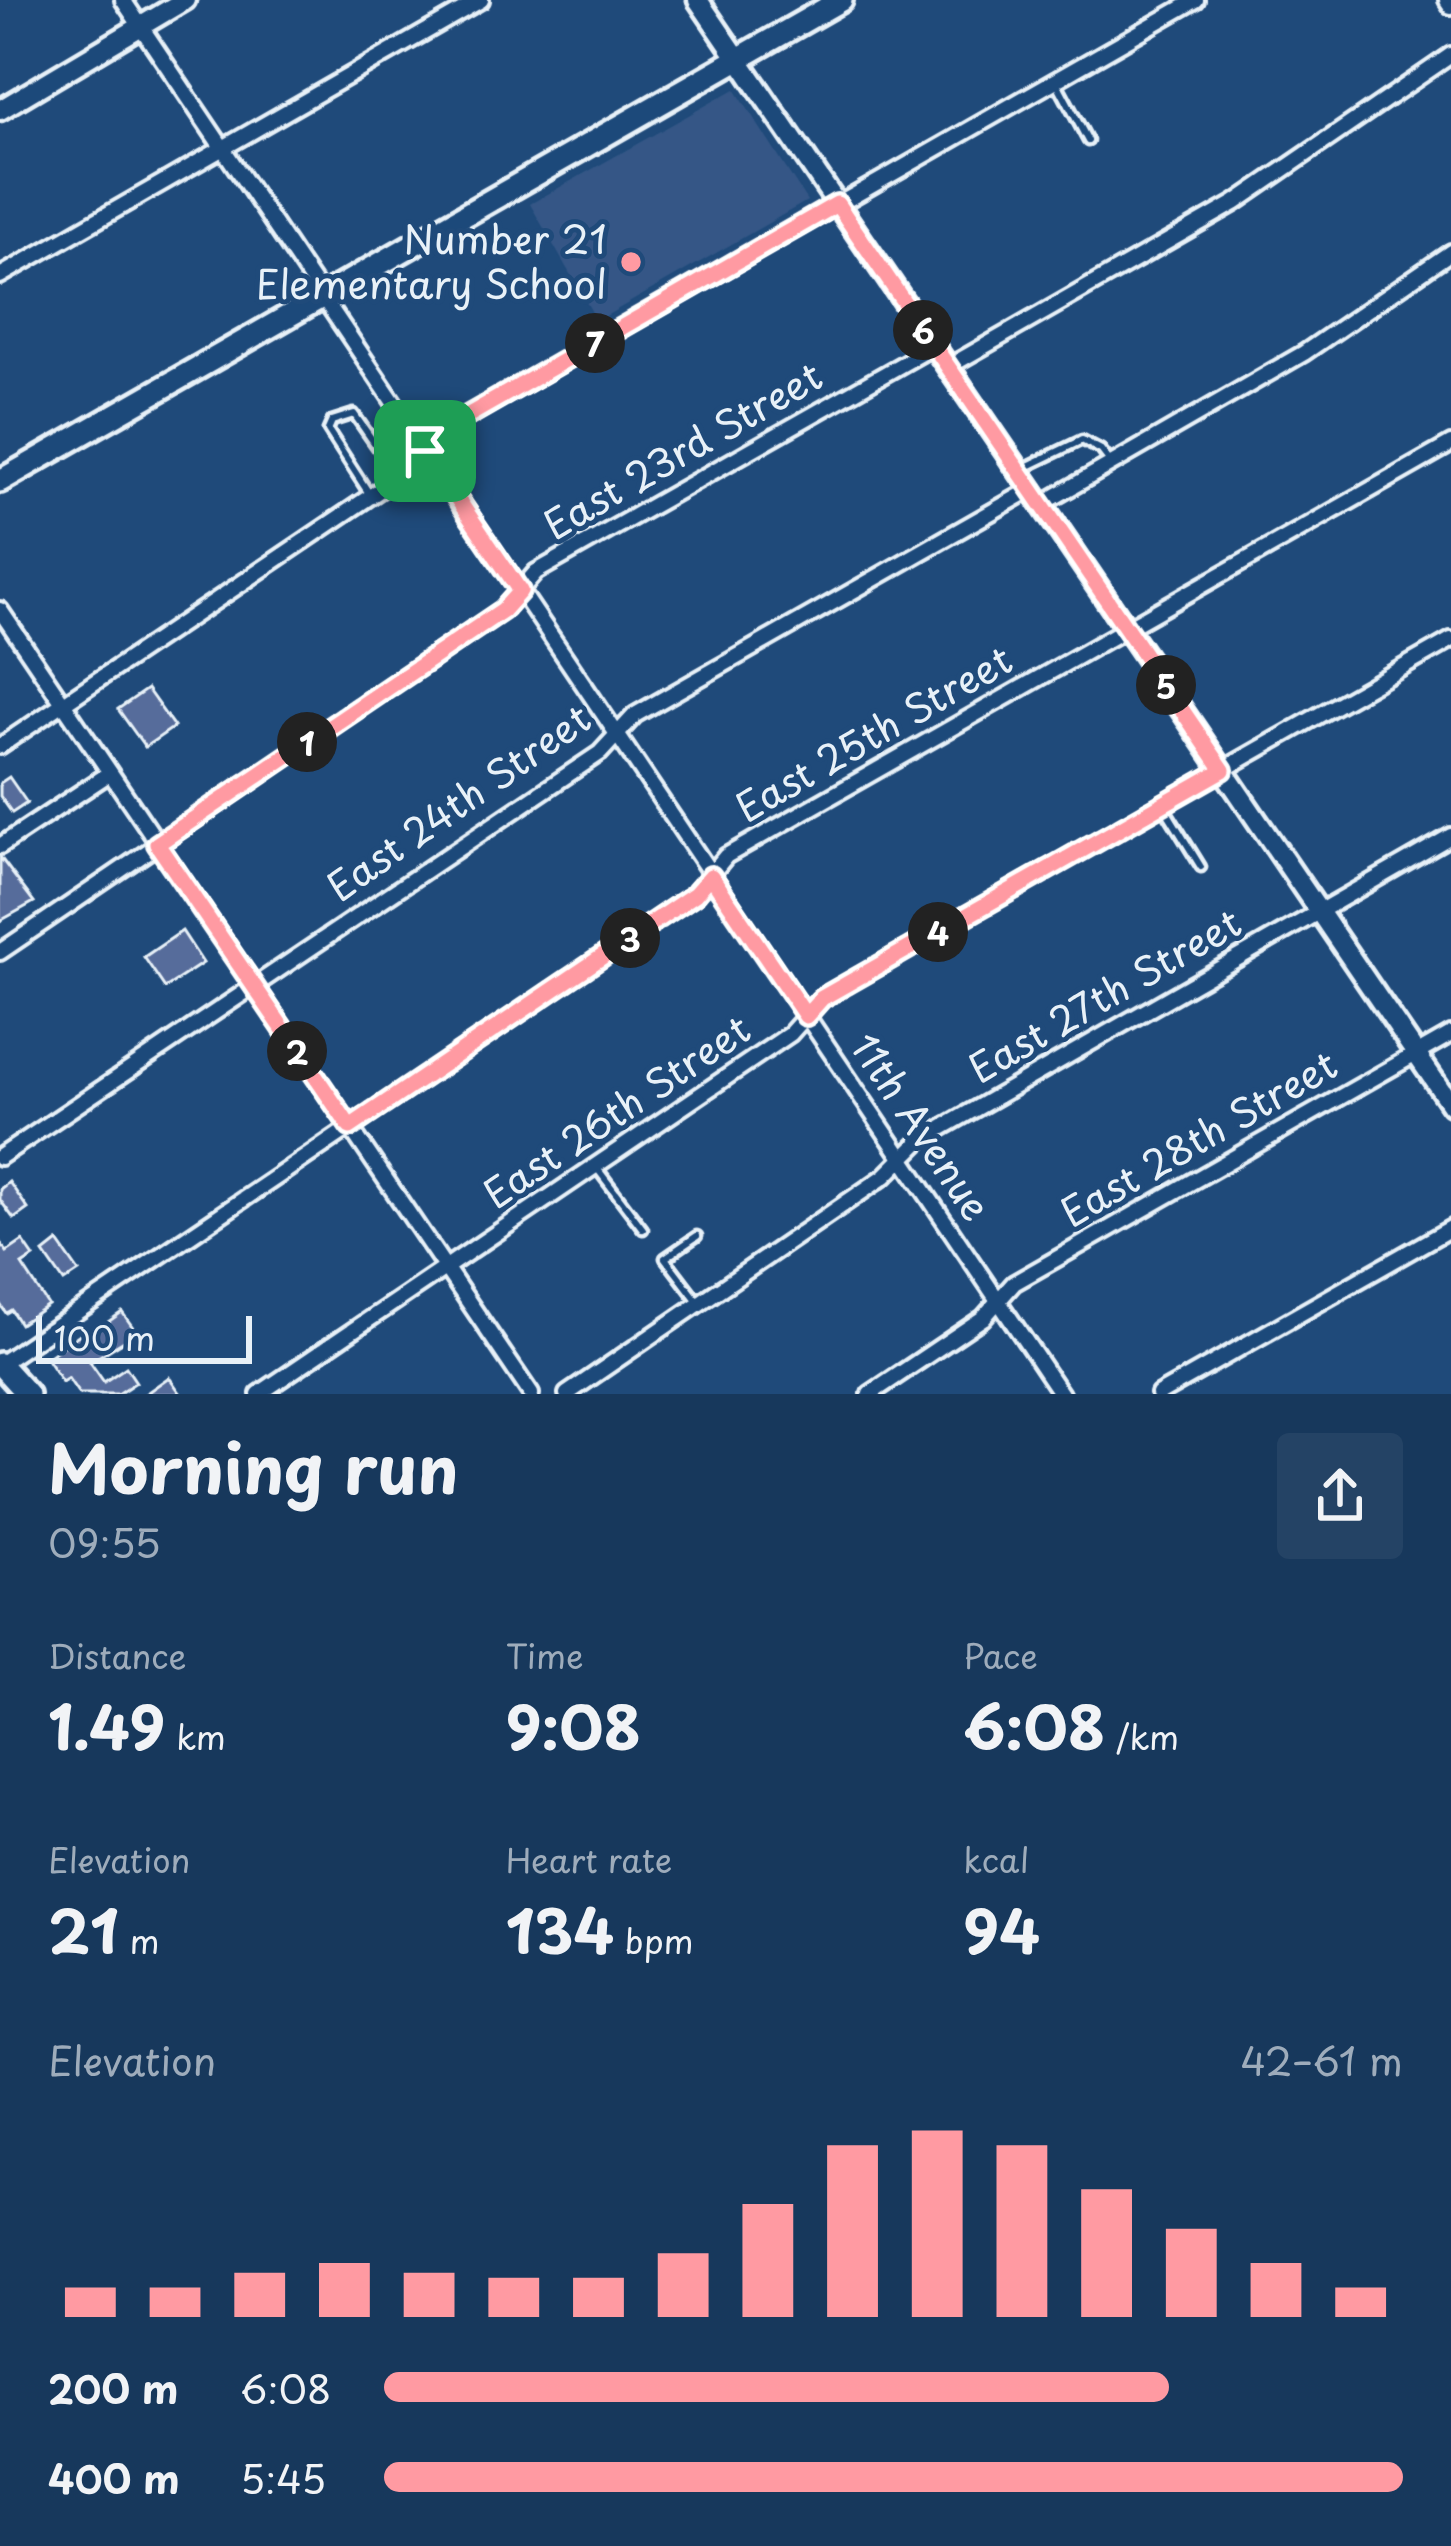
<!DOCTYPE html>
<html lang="en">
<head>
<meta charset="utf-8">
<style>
  :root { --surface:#17385c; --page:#244365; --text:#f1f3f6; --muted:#9eacbb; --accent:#ff9aa2 }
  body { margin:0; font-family:"Playpen Sans",sans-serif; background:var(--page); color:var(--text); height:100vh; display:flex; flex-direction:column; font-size:45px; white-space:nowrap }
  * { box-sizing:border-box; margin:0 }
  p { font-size:39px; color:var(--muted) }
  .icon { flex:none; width:66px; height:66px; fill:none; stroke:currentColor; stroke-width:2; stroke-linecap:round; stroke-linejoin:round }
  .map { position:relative; height:1394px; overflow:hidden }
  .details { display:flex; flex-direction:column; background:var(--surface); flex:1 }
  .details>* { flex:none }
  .scale { position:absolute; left:36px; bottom:30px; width:216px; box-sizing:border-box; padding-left:12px; border:6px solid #e8f1f8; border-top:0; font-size:33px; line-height:42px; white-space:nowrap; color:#e8f1f8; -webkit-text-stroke:9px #1f4a7a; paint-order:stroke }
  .pin { position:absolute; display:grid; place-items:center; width:102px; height:102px; color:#fff; margin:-51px; border-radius:24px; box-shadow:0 6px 18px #0006 }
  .km { position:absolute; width:60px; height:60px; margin:-30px; border-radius:50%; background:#222; color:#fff; font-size:33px; line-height:60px; text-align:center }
  .round { display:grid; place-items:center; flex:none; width:126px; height:126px; border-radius:12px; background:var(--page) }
  .head { display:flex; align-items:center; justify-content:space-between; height:204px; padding:0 48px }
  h1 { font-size:66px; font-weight:700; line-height:90px }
  .figures { display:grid; grid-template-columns:repeat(3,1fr); gap:18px; height:204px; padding:12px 48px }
  .figures div { display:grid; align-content:center }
  .figures b { font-size:60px; font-weight:700 }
  .figures small { font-size:33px; font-weight:400 }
  .figures p { font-size:33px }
  .chart { height:336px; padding:24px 48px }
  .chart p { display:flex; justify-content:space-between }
  .chart svg { width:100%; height:216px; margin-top:12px; stroke:var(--accent); stroke-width:6 }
  ul { padding:0 48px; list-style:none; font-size:39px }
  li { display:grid; grid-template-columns:192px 144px 1fr; align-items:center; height:90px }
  li i { height:30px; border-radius:15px; background:var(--accent) }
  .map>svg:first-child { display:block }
  .built { fill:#345786 }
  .building { fill:#576c9b; stroke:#e8f1f8; stroke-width:3 }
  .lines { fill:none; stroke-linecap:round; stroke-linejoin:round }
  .lane-casing { stroke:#e8f1f8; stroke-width:15 }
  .street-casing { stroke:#e8f1f8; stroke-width:22 }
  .secondary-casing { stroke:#e8f1f8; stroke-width:27 }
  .primary-casing { stroke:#e8f1f8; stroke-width:30 }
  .lane { stroke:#1f4a7a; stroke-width:6 }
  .street { stroke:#1f4a7a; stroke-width:14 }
  .secondary { stroke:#1f4a7a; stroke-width:18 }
  .primary { stroke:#1f4a7a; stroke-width:21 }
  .route-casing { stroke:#fff; stroke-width:24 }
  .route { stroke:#ff9aa2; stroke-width:15 }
  .poi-dot { fill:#ff9aa2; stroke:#1f4a7a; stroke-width:4.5 }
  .labels { text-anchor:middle; stroke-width:10; stroke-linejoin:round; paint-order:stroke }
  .poi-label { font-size:39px; fill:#e8f1f8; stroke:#1f4a7a; text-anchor:end }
  .street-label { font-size:39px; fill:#e8f1f8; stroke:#1f4a7a }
</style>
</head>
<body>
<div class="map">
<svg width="1451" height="1394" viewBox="0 0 1451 1394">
  <rect width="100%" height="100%" fill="#1f4a7a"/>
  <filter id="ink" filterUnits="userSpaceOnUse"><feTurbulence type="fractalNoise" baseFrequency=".00833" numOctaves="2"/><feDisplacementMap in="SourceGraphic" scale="24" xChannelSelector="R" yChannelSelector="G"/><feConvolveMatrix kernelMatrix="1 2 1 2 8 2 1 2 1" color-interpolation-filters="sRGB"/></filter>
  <g filter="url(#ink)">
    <polygon class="built" points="735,89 807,201 597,321 530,204"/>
    <g class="building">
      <polygon points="147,689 174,727 145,747 118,709"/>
      <polygon points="9,777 27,803 12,813 0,796 0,783"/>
      <polygon points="0,857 34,902 0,921"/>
      <polygon points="182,931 203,963 165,988 144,957"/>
      <polygon points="9,1182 28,1209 14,1219 0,1200 0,1189"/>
      <polygon points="23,1241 34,1257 22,1265 48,1305 20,1324 11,1310 6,1313 0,1304 0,1242 7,1252"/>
      <polygon points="58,1242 79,1272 64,1282 44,1253"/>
      <polygon points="122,1312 137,1333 90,1362 104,1382 126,1367 136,1382 118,1394 79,1394 68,1378 62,1382 46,1358 87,1329 91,1334"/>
      <polygon points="169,1377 181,1394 145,1394"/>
    </g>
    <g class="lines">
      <defs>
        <g id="lane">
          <polyline points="1057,83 1088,141"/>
          <polyline points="1022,469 1082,440 1101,450 1111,463"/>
          <polyline points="370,495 328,430 332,421 354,414 396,474"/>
          <polyline points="1164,807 1201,867"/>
          <polyline points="596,1167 643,1229"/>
          <polyline points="697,1300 665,1258 697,1236"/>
        </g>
        <g id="street">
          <polyline points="123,0 1061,1394"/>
          <polyline points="1447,0 1451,6"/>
          <polyline points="0,276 481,0"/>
          <polyline points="948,367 1235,203 1451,55"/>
          <polyline points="1042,504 1304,353 1451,252"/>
          <polyline points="0,610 531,1394"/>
          <polyline points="0,746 408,471 441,432 1196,0"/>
          <polyline points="0,846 110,773"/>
          <polyline points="0,952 503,610 536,572 934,346"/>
          <polyline points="0,1157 600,753 635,715 1032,489"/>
          <polyline points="0,1364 695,894 726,856 1451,444"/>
          <polyline points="259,1394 790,1034 822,998 1451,640"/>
          <polyline points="567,1394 885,1176 921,1140 1451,836"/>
          <polyline points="870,1394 983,1318 1014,1283 1451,1034"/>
          <polyline points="1159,1394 1451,1228"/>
        </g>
        <g id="secondary">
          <polyline points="698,0 1451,1105"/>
          <polyline points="0,110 185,0"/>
        </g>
        <g id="primary">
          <polyline points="0,481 841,0"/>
          <polyline points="0,1364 27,1394"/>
        </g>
      </defs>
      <use href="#lane" class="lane-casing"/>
      <use href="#street" class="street-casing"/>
      <use href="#secondary" class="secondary-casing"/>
      <use href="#primary" class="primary-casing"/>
      <use href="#lane" class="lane"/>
      <use href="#street" class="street"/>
      <use href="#secondary" class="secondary"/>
      <use href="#primary" class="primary"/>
    </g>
  </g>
  <g class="lines" filter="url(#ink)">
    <defs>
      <polygon id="route" points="837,204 1223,770 822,998 806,1016 711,876 695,894 350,1127 157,844 503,610 520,591 425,451 441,431"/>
    </defs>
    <use href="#route" class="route-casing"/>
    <use href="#route" class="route"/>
  </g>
  <circle class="poi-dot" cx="631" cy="262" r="12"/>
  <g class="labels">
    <g class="poi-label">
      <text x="607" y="254">Number 21<tspan x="607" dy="45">Elementary School</tspan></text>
    </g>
    <g class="street-label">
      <text transform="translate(683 451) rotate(-30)" y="14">East 23rd Street</text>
      <text transform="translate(874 734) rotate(-30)" y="14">East 25th Street</text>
      <text transform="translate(459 803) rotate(-35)" y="14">East 24th Street</text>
      <text transform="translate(1105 996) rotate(-30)" y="14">East 27th Street</text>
      <text transform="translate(617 1112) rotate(-34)" y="14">East 26th Street</text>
      <text transform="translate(920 1127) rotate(56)" y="14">11th Avenue</text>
      <text transform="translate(1199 1139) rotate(-30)" y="14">East 28th Street</text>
    </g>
  </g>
</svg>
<div class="scale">100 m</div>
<div class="pin" style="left:425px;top:451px;background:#1e9e55"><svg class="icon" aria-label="arrive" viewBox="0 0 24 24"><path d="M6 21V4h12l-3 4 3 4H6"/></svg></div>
<b class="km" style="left:307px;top:742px">1</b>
<b class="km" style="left:297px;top:1051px">2</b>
<b class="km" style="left:630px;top:938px">3</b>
<b class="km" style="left:938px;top:932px">4</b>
<b class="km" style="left:1166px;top:685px">5</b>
<b class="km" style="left:923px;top:330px">6</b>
<b class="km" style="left:595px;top:343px">7</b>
</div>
<section class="details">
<div class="head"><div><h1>Morning run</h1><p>09:55</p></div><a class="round"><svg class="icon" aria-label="share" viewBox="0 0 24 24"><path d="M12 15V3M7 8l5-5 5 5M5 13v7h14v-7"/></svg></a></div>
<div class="figures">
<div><p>Distance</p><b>1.49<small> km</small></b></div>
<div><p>Time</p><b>9:08</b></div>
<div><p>Pace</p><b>6:08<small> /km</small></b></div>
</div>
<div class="figures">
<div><p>Elevation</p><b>21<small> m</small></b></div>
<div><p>Heart rate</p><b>134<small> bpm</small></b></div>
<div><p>kcal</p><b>94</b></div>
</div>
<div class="chart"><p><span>Elevation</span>42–61 m</p>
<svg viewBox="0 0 160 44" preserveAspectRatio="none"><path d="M5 44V38M15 44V38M25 44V35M35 44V33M45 44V35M55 44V36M65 44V36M75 44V31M85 44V21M95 44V9M105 44V6M115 44V9M125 44V18M135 44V26M145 44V33M155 44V38"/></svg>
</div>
<ul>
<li><b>200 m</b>6:08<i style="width:77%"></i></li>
<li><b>400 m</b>5:45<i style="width:100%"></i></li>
</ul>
</section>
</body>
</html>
